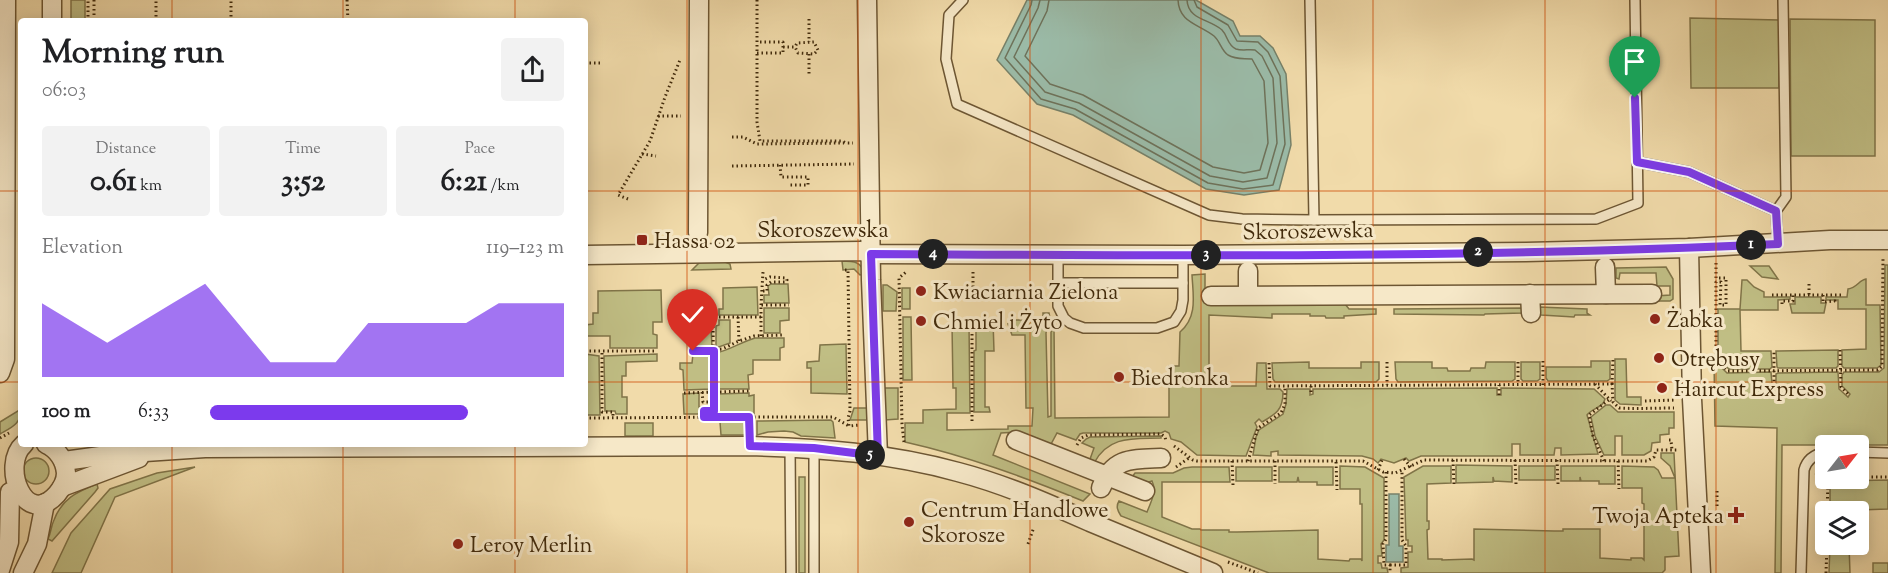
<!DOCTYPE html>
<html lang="en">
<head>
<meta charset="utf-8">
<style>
  :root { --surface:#fff; --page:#f2f2f2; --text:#202124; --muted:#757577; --accent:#7c3aed }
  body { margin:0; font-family:"Sorts Mill Goudy",serif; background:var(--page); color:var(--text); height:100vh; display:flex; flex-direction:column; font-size:22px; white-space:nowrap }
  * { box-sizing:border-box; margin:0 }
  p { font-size:20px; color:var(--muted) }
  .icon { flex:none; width:33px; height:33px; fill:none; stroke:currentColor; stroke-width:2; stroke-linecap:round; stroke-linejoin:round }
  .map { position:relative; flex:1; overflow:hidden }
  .sheet { position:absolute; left:18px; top:18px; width:570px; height:429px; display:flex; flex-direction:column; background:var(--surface); border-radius:6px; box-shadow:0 3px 15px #0003 }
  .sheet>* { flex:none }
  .needle { width:39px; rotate:59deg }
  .fabs { position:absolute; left:1815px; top:435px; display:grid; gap:12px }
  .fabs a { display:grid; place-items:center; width:54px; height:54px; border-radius:6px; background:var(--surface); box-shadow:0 3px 15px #0003; font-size:30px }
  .pin { position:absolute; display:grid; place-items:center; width:51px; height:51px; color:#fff; margin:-62px -26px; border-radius:50% 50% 50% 0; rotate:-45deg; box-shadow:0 0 6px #0007 }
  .pin .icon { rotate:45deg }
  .km { position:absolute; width:30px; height:30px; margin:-15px; border-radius:50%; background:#222; color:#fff; font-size:16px; line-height:30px; text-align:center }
  .round { display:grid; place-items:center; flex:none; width:63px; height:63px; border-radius:6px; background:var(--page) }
  .headline { display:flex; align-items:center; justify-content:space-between; height:102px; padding:0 24px }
  h1 { font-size:33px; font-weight:700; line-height:45px }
  .figures { display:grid; grid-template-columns:repeat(3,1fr); gap:9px; height:102px; padding:6px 24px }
  .figures div { display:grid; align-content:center; border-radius:6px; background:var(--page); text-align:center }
  .figures b { font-size:30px; font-weight:700 }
  .figures small { font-size:16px; font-weight:400 }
  .figures p { font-size:16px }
  .chart { height:168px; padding:12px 24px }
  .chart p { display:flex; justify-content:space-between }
  .chart svg { width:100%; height:108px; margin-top:6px; fill:var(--accent); opacity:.7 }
  ul { padding:0 24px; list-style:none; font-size:20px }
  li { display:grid; grid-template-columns:96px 72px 1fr; align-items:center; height:45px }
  li i { height:15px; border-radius:8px; background:var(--accent) }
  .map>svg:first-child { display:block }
  .green { fill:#c0be84; stroke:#807448; stroke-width:1.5 }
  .water { fill:#9bbba8; stroke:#778169; stroke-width:1.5 }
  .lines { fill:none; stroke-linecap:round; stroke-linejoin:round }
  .shore { stroke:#6e725a; stroke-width:1.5 }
  .lane-casing { stroke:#6d5633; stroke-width:12 }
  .street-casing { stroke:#6d5633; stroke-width:21 }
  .path { stroke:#412a0b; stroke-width:3; stroke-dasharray:1.5 3; stroke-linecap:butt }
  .lane { stroke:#f6e8c8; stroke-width:9 }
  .street { stroke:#f6e8c8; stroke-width:18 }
  .route-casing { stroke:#fff; stroke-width:12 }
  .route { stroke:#7c3aed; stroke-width:8 }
  .grid { fill:none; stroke:#cf520c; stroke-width:1.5; stroke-opacity:0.55 }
  .poi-dot { fill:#8f2418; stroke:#f6e8c8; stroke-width:2 }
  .labels { text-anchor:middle; stroke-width:6; stroke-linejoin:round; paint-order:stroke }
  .street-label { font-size:22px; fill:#412a0b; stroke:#f6e8c8 }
  .poi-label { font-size:22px; fill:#412a0b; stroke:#f6e8c8; text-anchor:start }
</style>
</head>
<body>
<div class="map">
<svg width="1888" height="573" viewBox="0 0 1888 573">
  <rect width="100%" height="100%" fill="#f1dbaa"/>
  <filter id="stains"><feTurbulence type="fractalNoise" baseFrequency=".00333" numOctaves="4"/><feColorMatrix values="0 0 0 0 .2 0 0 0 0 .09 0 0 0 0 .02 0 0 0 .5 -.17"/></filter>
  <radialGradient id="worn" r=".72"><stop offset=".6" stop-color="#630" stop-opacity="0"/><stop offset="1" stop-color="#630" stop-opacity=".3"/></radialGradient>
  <g class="green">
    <rect x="71" y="0" width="14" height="21"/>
    <polygon points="1690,18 1779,20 1779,88 1691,88"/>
    <polygon points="1790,19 1875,20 1875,156 1791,156"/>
    <path d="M842 261C855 261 861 262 865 274L860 275 854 269 843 270Z"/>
    <polygon points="700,262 725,262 730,264 731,269 692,270"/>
    <polygon points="1885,265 1888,265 1888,445 1782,445 1781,573 1775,573 1777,428 1715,426 1714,360 1727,373 1771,372 1772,384 1767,391 1768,393 1776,386 1776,374 1778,373 1838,372 1839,389 1848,397 1850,394 1842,386 1842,375 1844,372 1879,372 1884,368"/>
    <polygon points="1750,266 1769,266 1778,279 1762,277"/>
    <polygon points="1666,267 1673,279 1673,299 1670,301 1656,301 1656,296 1670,295 1670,286 1657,286 1656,273 1620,273 1619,279 1616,278 1616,268"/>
    <path d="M1205 274V302L1345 304 1349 309H1376V314L1344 316V318H1326L1325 316H1310V314H1272V318L1209 315V386H1256L1257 363H1266L1267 389H1280L1283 392C1283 410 1276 414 1262 422L1259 419 1255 423 1257 427 1246 456 1197 455 1181 442 1171 439 1169 433 1165 431 1161 433H1083L1080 434 1076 440 1057 433 1050 446 1017 432 1001 433 993 455 1090 494 1083 501C1024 477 967 456 905 442V423H923V410L956 409V388H953L952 324H969L970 413H947V430L1008 429V426H1032L1033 408H1026L1025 335H1012L1008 324H1012V320H1043V313H1049L1051 323 1047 328 1046 333 1048 417 1051 416V332L1054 328 1055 418 1169 417V366H1179L1180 332C1198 317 1193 295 1192 275Z"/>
    <path d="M1866 279V305H1880L1881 365 1877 368H1844L1842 366V350L1866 349V309H1838V300H1826V297H1847L1848 289C1857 288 1859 280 1866 279Z"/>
    <polygon points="1742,280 1747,280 1754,287 1764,292 1764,297 1790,297 1790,299 1778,300 1778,310 1740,310 1741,351 1771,351 1772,367 1770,369 1729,369 1718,359 1718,309 1740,309"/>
    <polygon points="771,284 788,284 789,303 764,303 764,295 769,295 768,286"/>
    <polygon points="883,285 887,285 897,292 896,311 883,311"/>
    <polygon points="757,287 758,315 719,315 719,309 723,309 723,288"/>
    <rect x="902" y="288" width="8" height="21"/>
    <polygon points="661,290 662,322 653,322 653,334 657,335 657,348 610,348 610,336 585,336 585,325 593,324 593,313 598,313 598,291"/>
    <polygon points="1795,297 1821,297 1821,303 1826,303 1824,313 1792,313 1790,304 1795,304"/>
    <polygon points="1539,307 1587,309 1587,313 1590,315 1575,315 1574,317 1541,315 1539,313"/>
    <polygon points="764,308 789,308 789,320 780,321 780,333 764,333"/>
    <polygon points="1523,308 1522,313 1485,314 1484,315 1394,314 1394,309"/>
    <polygon points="903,317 911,317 912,380 903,380"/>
    <polygon points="701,319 702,323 707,323 707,325 711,325 712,349 693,349 692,320"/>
    <polygon points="719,320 730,320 730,343 716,348 716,326 719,325"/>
    <polygon points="976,320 993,321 994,351 985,351 985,407 989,407 990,412 974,412 974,351 976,350"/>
    <path d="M755 338H784V347L780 348V360H753V374L748 375 749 389H717L716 353C730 350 741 342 755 338Z"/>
    <polygon points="846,344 847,394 811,393 811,368 807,368 807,362 819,361 820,345"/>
    <polygon points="1838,350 1838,366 1836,368 1778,368 1777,367 1776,351"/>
    <polygon points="585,354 599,356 600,415 585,415"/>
    <polygon points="657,354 657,361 626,362 626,376 622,376 622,397 627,397 627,414 616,414 615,411 605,411 604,356"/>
    <polygon points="693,354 712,354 712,389 684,390 683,370 680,369 680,363 692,363"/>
    <polygon points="1615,359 1626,359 1627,397 1641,397 1641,405 1620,404 1615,400"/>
    <polygon points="1591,361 1610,361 1610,379 1607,381 1548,381 1546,378 1546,367 1591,367"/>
    <polygon points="1309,362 1309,368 1361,368 1361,362 1379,362 1379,379 1376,382 1275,382 1273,379 1272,363"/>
    <polygon points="1395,362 1432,362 1432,368 1447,368 1448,371 1470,371 1471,368 1485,368 1486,362 1515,362 1515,379 1512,381 1398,382 1396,379"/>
    <polygon points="1521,362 1540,362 1540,379 1537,381 1523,381 1521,379"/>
    <polygon points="884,388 898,388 898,419 885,420"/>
    <path d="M1497 388V395H1501V388L1594 389 1605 399C1603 408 1592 408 1587 415L1598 454 1561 455V448H1555L1554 455H1520V444H1512V456H1421L1409 461 1406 458 1394 463 1381 459 1378 463 1373 459 1362 456 1278 455V451L1271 452V456L1253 455 1256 437 1259 430 1283 414 1286 404 1287 389H1310V395L1313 394V389Z"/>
    <polygon points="699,393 699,407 711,406 711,409 702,409 702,414 684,414 683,394"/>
    <polygon points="749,393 749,396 754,395 754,414 717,414 717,394"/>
    <polygon points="1606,405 1610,405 1618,412 1674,412 1674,428 1669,428 1669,434 1660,435 1660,442 1652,443 1651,451 1644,455 1622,455 1622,436 1615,436 1615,455 1604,455 1595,436 1591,417"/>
    <polygon points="854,408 869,408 869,420 850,420"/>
    <path d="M21 409C21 424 12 427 0 434V422Z"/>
    <polygon points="831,420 833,422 835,438 801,436 793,432 784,431 768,432 757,435 757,421"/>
    <polygon points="720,422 747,422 747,435 721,435"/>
    <rect x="625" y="423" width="28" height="13"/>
    <path d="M1161 436V438C1134 439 1109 435 1094 463L1089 462 1094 448 1082 443 1086 439 1090 437Z"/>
    <polygon points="1661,453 1674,453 1679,556 1665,557 1665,570 1662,573 1401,573 1401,568 1408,567 1408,552 1412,552 1412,546 1408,546 1408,540 1406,540 1404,477 1423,466 1451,466 1451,483 1427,484 1427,521 1429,521 1429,529 1427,530 1428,559 1442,559 1442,560 1472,559 1474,560 1474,529 1554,531 1563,531 1563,529 1600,529 1600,558 1631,560 1631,558 1642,558 1644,560 1644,504 1642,503 1642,488 1622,488 1622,466 1654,467 1658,470 1662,478 1675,478 1670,466 1661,458"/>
    <circle cx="36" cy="471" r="13"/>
    <polygon points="1456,465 1512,466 1512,482 1494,481 1493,477 1493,482 1456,483"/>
    <path d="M1340 466 1365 467 1384 478V540L1381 544 1382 556H1378V563H1381L1382 568H1387L1388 573H1269L1121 516C1117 510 1116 506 1119 501L1147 512C1151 502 1157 491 1152 481L1149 482 1150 484 1132 477 1135 473H1173L1184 468 1192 467H1229L1230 482H1162V517L1192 529H1200L1201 530H1229V532H1237L1318 530V559L1349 561 1350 559H1361L1362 561V504H1360V489H1340Z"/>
    <rect x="1519" y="466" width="36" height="14"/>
    <polygon points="1561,466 1615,466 1615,484 1599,484 1599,481 1581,481 1580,477 1580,481 1561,481"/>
    <polygon points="195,467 115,497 81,573 52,573 71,533 110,489 157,473"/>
    <rect x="1236" y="467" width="36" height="14"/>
    <polygon points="1279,467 1333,467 1333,485 1317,485 1317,482 1299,482 1298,477 1297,482 1279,482"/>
    <rect x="799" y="477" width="6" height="96"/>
    <polygon points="1888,480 1888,509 1830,511 1830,487 1835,481"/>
    <path d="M97 484 98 488 95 492 52 541 48 539C51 533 51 526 54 520 62 499 76 492 97 484Z"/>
    <polygon points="1830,545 1849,545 1850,573 1829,573"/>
    <rect x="1873" y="563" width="15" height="10"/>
  </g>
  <g class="water">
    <polygon points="1027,0 1196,0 1233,21 1240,36 1260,36 1273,48 1286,74 1291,145 1279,190 1244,195 1206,189 1073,115 1037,104 997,60"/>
    <polygon points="1389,494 1399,494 1399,546 1403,546 1403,562 1386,562 1386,545 1389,545"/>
  </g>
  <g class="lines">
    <g class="shore">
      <polyline points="1032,0 1031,5 1005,58 1041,99 1075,109 1208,183 1243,189 1273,185 1285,144 1280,76 1268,52 1258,42 1237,41 1228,25 1197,7 1194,0"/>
      <path d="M1040 0 1038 8 1014 57 1045 92 1079 103 1210 176 1243 182 1267 178 1277 143 1273 78 1262 56 1255 50C1249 49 1242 51 1236 49 1227 45 1228 36 1222 30 1210 19 1188 20 1187 0"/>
      <path d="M1049 0 1047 11 1025 56 1050 84 1083 95 1213 167 1244 173 1260 170 1268 143 1264 81 1252 59C1244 58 1236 60 1228 55 1221 50 1220 41 1214 36 1199 24 1179 23 1178 0"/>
    </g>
    <defs>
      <g id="lane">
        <polyline points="963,0 949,15 946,59 957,104 1209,215 1242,219 1314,220"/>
        <polyline points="1310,0 1314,220 1596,219 1638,203 1635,0"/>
        <polyline points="1637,162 1689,172 1776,211 1778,244"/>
        <polyline points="1776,211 1786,197 1783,0"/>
        <polyline points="1058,255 1058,306 1064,318 1070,323 1084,328 1157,328 1174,322 1181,311 1183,300 1183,255"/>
        <polyline points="1058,283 1183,283"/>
        <polyline points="790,447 791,573"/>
        <polyline points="1858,452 1888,453"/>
        <polyline points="814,573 814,448"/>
        <path d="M1801 573 1804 470C1807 459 1815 454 1826 452"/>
      </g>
      <g id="street">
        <polyline points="867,0 871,280 878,456"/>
        <polyline points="52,21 52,0"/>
        <polyline points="698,233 699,0"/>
        <polyline points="1689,248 1692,399 1701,573"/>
        <polyline points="585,255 861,251 871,254 1183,255 1526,252 1689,248 1830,240 1888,240"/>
        <polyline points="1605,267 1606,294"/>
        <polyline points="1248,271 1248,295"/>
        <polyline points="1530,294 1531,313"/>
        <polyline points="1211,296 1652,294"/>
        <polyline points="0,373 5,359 6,0"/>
        <polyline points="1016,440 1145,491"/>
        <path d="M24 444C0 465 25 530 57 494 62 488 66 481 66 473 65 460 57 449 46 444"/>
        <path d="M64 461 115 454 205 448 750 446C819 448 890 453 958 472 1004 484 1047 503 1090 522 1131 539 1172 556 1213 573"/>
        <polyline points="62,487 139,458"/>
        <path d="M1101 488C1113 457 1132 459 1161 458"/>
        <polyline points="0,570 9,542 10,492"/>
        <polyline points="23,573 37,544 45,503"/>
      </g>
    </defs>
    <use href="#lane" class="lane-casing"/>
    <use href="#street" class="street-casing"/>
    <g class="path">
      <polyline points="94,0 94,21"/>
      <polyline points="347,0 348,21"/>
      <polyline points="757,0 757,122 760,141 842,141 846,143 853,143"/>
      <polyline points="809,19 809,42"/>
      <polyline points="88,21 88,0"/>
      <polyline points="156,21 156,0"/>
      <polyline points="231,21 231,0"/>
      <polyline points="783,47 795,47 798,53 814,54 818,50 814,42 797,43 795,47"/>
      <polyline points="757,53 783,53 783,42 757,42"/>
      <polyline points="809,54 809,76"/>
      <polyline points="585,63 602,63"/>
      <polyline points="658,116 681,116"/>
      <polyline points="732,137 743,137 757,144 844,143"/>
      <polyline points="642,154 656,156"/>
      <polyline points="780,165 781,177 808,177 808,185 790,185"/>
      <polyline points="732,166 854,164"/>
      <polyline points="628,199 618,195 650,141 665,97 680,60"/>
      <polyline points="1716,263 1716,278 1726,278 1726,305 1720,305 1721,282 1716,282 1716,359 1728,371 1878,370 1882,366 1883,258"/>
      <polyline points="845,270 848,270 850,411 848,418 849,426 860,425"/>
      <polyline points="973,272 973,288"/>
      <polyline points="1809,284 1809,295"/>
      <polyline points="763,291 767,291 767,285 771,282 786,282 787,280 786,278 770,277 763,280"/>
      <polyline points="1772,295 1843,295"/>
      <polyline points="1823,295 1823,302 1835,301 1835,303"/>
      <polyline points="1782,304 1782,301 1793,301 1793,295"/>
      <polyline points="761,305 763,272"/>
      <polyline points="719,317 761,317"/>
      <polyline points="738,317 739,341"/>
      <polyline points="761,336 761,305 789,305"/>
      <polyline points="1840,350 1841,387 1849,395"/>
      <polyline points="585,351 657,351"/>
      <polyline points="693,351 722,349 739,341 754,336 784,335"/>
      <polyline points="602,353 602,412 613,412 613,418"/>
      <polyline points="1543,361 1543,385"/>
      <polyline points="1387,362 1387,385"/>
      <polyline points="1518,362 1518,384"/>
      <path d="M1269 363 1270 386 1612 384 1613 402 1619 408C1637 409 1655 408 1674 408"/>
      <polyline points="1595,384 1611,401"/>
      <polyline points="1612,384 1613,359"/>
      <polyline points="1311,386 1311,394"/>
      <polyline points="702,392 703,402 713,402"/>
      <polyline points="684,393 749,391"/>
      <polyline points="1768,393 1774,383 1774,351"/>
      <polyline points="1499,395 1499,385"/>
      <polyline points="1645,401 1676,400"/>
      <polyline points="704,417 704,411 714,411 713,325"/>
      <polyline points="585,418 749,417"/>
      <polyline points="972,421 972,320"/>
      <polyline points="749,430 749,417 833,417 849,426"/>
      <polyline points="0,438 9,433"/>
      <polyline points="1669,440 1671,440 1672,450"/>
      <polyline points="904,442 902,425 899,278 906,272"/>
      <polyline points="1077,445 1081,438 1088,435 1161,434 1165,437 1166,441"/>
      <polyline points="1174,446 1193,460 1197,461 1363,461 1383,472 1395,473 1424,460 1647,461 1654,457 1656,450 1679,450"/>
      <polyline points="1404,459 1411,467"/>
      <polyline points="1453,460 1454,485"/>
      <polyline points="1515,460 1516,484"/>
      <polyline points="1557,460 1558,484"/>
      <polyline points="1232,461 1233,485"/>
      <polyline points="1248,461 1258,428 1281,413 1285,404 1285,386"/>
      <polyline points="1275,461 1275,484"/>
      <polyline points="1604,461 1593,436 1589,415 1610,399"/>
      <polyline points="1618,461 1619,489"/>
      <polyline points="1336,462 1337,490"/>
      <polyline points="1176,467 1189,458"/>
      <polyline points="1378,470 1382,460"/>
      <polyline points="1386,472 1386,539 1383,544 1384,565 1390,565 1390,573"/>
      <polyline points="1815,473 1826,474"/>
      <polyline points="1858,477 1888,477"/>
      <polyline points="1717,491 1717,508"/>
      <polyline points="1827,512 1828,483 1831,478"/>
      <polyline points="1028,544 1034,527"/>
      <polyline points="1228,562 1258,573"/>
      <polyline points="1390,565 1406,565 1406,546 1402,540 1402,471"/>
      <polyline points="1826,573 1827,544"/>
    </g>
    <use href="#lane" class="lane"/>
    <use href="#street" class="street"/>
  </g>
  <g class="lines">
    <defs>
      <path id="route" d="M693 351H714V411H704V417H749L750 446 814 448 878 456 871 254C1173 256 1476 258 1778 244L1776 211 1689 172 1637 162 1635 98"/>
    </defs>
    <use href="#route" class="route-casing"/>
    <use href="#route" class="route"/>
  </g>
  <path class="grid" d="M172 0V21M343 0V21M515 0V21M687 0V573M858 0V573M1030 0V573M1201 0V573M1373 0V573M1545 0V573M1716 0V573M0 191H21M585 191H1888M0 382H21M585 382H1888M172 444V573M343 444V573M515 444V573"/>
  <g class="poi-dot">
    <rect x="636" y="234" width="12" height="12" rx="3"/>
    <circle cx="921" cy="291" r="6"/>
    <circle cx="1655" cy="319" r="6"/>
    <circle cx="921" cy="321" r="6"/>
    <circle cx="1659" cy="358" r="6"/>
    <circle cx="1119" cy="377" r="6"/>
    <circle cx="1662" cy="388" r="6"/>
    <path d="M1733 506h6v6h6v6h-6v6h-6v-6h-6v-6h6z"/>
    <circle cx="909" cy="522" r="6"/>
    <circle cx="458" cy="544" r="6"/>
  </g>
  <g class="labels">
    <g class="street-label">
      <text x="823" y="237">Skoroszewska</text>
      <text transform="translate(1308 230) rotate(-1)" y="8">Skoroszewska</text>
    </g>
    <g class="poi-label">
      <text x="654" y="248">Hassa 02</text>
      <text x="933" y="299">Kwiaciarnia Zielona</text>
      <text x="1667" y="327">Żabka</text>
      <text x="933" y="329">Chmiel i Żyto</text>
      <text x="1671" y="366">Otrębusy</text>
      <text x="1131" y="385">Biedronka</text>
      <text x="1674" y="396">Haircut Express</text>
      <text x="921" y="517">Centrum Handlowe<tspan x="921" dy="25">Skorosze</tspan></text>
      <text x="1724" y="523" text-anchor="end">Twoja Apteka</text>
      <text x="470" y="552">Leroy Merlin</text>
    </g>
  </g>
  <rect width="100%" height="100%" filter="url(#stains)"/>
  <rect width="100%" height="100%" fill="url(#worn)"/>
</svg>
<div class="fabs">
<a><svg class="needle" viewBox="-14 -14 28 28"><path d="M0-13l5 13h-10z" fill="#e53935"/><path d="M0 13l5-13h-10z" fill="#757577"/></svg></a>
<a><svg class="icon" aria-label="layers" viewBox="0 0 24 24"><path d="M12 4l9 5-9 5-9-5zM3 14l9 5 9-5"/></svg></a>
</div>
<div class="pin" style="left:1635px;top:98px;background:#1e9e55"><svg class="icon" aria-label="arrive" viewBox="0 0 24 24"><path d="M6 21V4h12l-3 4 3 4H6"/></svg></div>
<div class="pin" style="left:693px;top:351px;background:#d93025"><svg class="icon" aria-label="check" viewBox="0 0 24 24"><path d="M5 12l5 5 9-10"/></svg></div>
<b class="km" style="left:1751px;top:245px">1</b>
<b class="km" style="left:1478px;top:252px">2</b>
<b class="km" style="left:1206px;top:255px">3</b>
<b class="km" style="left:933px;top:254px">4</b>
<b class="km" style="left:870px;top:455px">5</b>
<section class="sheet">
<div class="headline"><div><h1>Morning run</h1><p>06:03</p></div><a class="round"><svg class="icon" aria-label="share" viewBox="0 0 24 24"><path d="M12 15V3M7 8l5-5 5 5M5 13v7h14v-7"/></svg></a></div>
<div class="figures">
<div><p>Distance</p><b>0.61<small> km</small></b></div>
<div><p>Time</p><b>3:52</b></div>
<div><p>Pace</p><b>6:21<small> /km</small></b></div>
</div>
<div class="chart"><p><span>Elevation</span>119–123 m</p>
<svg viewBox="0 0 160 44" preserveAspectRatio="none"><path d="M0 44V14L10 22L20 30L30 22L40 14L50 6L60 22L70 38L80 38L90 38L100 22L110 22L120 22L130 22L140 14L150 14L160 14V44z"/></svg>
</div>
<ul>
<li><b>100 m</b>6:33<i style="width:73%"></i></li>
</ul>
</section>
</div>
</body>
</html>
